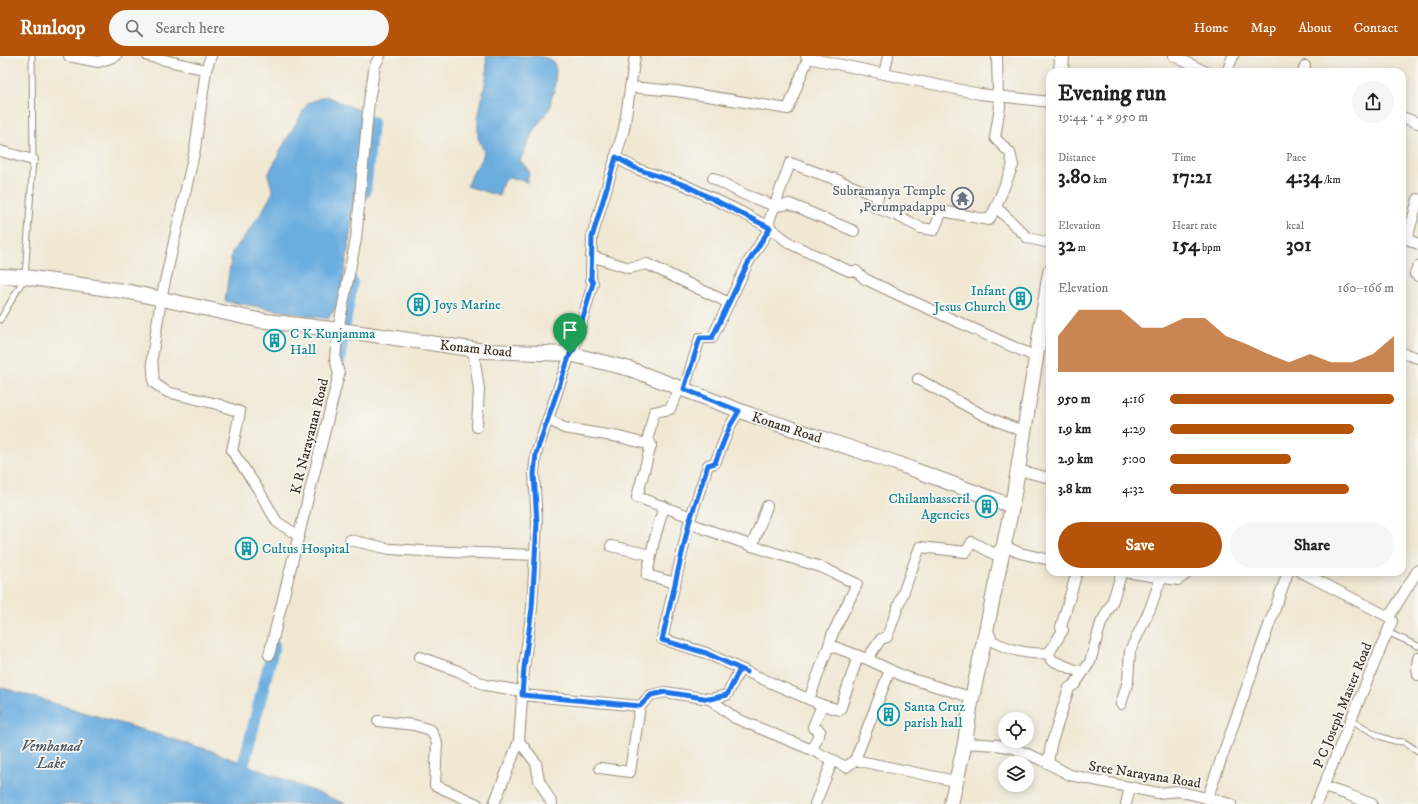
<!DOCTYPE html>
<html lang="en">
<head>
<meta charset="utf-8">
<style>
  :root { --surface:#fff; --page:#f6f6f6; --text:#222; --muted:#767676; --accent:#b45309 }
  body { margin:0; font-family:"IM FELL DW Pica",serif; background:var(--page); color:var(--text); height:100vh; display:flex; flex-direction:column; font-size:15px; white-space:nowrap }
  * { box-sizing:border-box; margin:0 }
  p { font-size:13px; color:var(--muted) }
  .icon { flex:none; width:22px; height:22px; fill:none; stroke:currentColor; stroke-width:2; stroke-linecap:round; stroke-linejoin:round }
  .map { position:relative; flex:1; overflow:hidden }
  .side { position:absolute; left:1046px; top:12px; width:360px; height:508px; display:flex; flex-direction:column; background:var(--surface); border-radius:12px; box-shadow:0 2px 10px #0003 }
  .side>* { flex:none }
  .buttons { position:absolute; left:998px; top:656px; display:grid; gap:8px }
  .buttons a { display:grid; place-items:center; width:36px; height:36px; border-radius:50%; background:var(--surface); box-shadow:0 2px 10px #0003; font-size:20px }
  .pin { position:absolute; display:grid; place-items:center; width:34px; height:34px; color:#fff; margin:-41px -17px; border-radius:50% 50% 50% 0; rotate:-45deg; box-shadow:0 0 4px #0007 }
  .pin .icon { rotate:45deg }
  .round { display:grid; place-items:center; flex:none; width:42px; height:42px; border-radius:21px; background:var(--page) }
  .head { display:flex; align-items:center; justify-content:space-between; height:68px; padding:0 12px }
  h1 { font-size:22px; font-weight:700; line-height:30px }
  .figures { display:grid; grid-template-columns:repeat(3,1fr); gap:6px; height:68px; padding:4px 12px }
  .figures div { display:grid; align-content:center }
  .figures b { font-size:20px; font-weight:700 }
  .figures small { font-size:11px; font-weight:400 }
  .figures p { font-size:11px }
  .chart { height:112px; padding:8px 12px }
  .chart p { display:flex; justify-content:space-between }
  .chart svg { width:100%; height:72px; margin-top:4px; fill:var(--accent); opacity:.7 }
  .button { display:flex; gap:8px; margin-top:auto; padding:8px 12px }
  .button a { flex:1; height:46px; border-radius:24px; background:var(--accent); color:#fff; font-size:16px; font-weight:700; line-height:46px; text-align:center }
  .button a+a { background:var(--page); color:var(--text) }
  ul { padding:0 12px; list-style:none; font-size:13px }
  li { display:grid; grid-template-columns:64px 48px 1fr; align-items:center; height:30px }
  li i { height:10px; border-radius:5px; background:var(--accent) }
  header { display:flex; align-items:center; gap:24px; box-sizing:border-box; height:56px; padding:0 20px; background:var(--accent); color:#fff }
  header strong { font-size:19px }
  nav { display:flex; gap:22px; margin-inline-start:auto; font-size:14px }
  .search { width:280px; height:36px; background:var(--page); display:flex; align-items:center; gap:10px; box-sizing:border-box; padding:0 14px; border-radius:22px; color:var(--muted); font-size:15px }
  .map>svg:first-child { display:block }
  .water { fill:#6baddf; stroke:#536c7e }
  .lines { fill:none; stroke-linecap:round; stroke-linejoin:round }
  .canal { stroke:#6baddf; stroke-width:12 }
  .lane-casing { stroke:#968979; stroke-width:7 }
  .street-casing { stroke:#968979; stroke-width:12 }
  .secondary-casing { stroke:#968979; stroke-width:16 }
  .lane { stroke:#fff; stroke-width:5 }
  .street { stroke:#fff; stroke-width:10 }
  .secondary { stroke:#fff; stroke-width:14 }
  .route-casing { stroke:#fff; stroke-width:8 }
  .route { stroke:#1a73e8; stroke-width:5 }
  .labels { text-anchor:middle; stroke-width:3.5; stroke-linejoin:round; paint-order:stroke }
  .worship-label { font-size:14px; fill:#5b616d; stroke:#f6f6f2; text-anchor:end }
  .culture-label { font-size:14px; fill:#0d838f; stroke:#f6f6f2; text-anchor:start }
  .street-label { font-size:14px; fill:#3b2a1e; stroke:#f6f6f2 }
  .water-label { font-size:15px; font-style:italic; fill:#4c5862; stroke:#f6f6f2 }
</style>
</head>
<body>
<header>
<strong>Runloop</strong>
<div class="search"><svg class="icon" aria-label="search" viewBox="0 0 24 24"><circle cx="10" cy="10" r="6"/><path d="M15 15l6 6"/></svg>Search here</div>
<nav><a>Home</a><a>Map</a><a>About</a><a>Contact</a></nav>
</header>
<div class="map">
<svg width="1418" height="748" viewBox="0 0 1418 748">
  <rect width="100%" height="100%" fill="#f6f6f2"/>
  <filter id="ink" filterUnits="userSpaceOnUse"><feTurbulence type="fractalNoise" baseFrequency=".025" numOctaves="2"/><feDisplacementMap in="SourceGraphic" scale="8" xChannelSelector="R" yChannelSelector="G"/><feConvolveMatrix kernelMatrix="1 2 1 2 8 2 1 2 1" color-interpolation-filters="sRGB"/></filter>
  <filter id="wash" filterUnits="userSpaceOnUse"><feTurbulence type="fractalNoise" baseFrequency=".012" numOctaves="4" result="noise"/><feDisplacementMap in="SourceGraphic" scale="16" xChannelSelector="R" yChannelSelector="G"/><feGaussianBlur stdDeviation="0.9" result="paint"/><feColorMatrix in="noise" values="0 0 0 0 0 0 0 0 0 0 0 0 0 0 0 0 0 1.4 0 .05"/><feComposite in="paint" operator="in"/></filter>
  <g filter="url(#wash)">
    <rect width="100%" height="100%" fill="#f1e8d4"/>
    <g class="water">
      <polygon points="486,0 538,0 549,3 554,7 556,15 554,35 551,43 550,52 535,72 520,104 529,115 527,126 510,121 503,125 499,140 467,130 474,115 482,104 484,95 478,82 478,63 487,18"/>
      <polygon points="326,40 365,57 348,194 339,247 328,263 225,245 232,196 246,179 262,156 273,136 268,119 284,88 308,47"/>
      <polygon points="0,631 209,694 346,748 0,748"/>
    </g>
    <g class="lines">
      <g class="canal">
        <polyline points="365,136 372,66"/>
        <polyline points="338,310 352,226"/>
        <polyline points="240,723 274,589"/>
      </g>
    </g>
  </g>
  <g filter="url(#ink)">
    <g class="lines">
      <defs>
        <g id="lane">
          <polyline points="0,264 25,221 33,104 32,0"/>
          <polyline points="1387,576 1418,590"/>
          <polyline points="1351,664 1379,680 1394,685 1404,686 1418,695"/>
        </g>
        <g id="street">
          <polyline points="69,0 98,6 116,0"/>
          <polyline points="148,0 206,14"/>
          <polyline points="211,0 206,14 195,93 161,243 152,302 154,327 167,336 217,348 240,356 232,395 258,433 277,466 299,480"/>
          <polyline points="997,0 998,39 1000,50 995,82 1010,97 1013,109 996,151 1028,182 1050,187"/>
          <polyline points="1174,0 1206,16"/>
          <polyline points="808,2 980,38 1050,46"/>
          <polyline points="1227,16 1233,0"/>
          <polyline points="1303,16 1305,10"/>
          <polyline points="884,18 888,0"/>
          <polyline points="630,31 676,35 788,53 808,2 806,0"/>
          <polyline points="1402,61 1418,67"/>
          <polyline points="0,95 33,104"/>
          <polyline points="615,101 637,113 685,129 741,156 770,172 791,188 849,215 856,215 865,223 905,242 1036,301"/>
          <polyline points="713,122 743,138 775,150 790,148 854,175"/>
          <polyline points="1418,143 1407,183 1418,188"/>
          <polyline points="591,200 629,212 647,208 729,247"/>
          <polyline points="1418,211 1415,218 1418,220"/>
          <polyline points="473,293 479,333 477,371"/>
          <polyline points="1402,297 1418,302"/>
          <polyline points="918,323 983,359 1024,376"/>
          <polyline points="684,333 700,282 712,282 749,205 770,172 769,165 790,107 840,125 878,141 874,151 898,160 921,172 934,174 942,155 989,164 996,151"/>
          <polyline points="739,355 730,370 715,407 708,409 689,467 662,583 706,597 745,615"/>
          <polyline points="548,363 564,372 619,381 651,389 648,382 654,356 670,353 680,332"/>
          <polyline points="651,389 637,441 691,461"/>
          <polyline points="1018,414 1050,422"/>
          <polyline points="664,450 654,485 647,519 675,527"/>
          <polyline points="689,467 752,490 821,511 857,528 832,579 829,589 859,600"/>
          <polyline points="350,484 390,493 423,495 535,499 532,552 524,612 519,685 536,707 539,724 552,748"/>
          <polyline points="611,490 651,499"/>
          <polyline points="752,490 767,450"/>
          <polyline points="535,499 537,467 534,417 536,398 570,298 574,293 593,227 591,223 592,181 624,73 635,0"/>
          <polyline points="1124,516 1178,524 1189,516"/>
          <polyline points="1301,516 1389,561"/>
          <polyline points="1389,561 1418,514"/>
          <path d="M986 577 990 579 992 585C1010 594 1029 599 1049 597L1063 574 1061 571 1077 516"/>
          <polyline points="1049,597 1051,604 1075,614 1083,615"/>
          <polyline points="269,599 339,318 335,302 338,274 356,183 369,45 375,9 380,0"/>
          <polyline points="420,601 458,615 485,629 522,635"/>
          <polyline points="1418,602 1417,611 1418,619"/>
          <polyline points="867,603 881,583 887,581 920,491 966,496 972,486 994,498 1004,490 1020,497 1050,504"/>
          <polyline points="522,639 640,650 651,639 665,636 710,643 727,639 740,613 822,649 813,671 820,675 812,694 846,711 855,704 955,725"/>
          <polyline points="710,643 735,662 812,694"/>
          <polyline points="809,643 829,589"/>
          <polyline points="1121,648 1128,625 1130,595 1150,553 1161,522"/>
          <polyline points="822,649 840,654 858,600 867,603 903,620 973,642"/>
          <polyline points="378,665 414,669 431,674 437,687 435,729 477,748"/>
          <polyline points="965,687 997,689 1013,692 1044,705 1070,719 1158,737 1178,735 1231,748"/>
          <polyline points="855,704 890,614"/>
          <polyline points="1048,707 1051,689 1069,632 1075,628 1090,606 1101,567 1112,547 1122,516"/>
          <polyline points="600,712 630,716 640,650"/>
          <polyline points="1323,731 1346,738 1372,748"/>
          <polyline points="1207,743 1288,516"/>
          <polyline points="494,748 519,685"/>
          <polyline points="815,748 833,704"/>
          <polyline points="1126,748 1130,731"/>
          <polyline points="1316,748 1392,565 1389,561"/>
        </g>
        <g id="secondary">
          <polyline points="1061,16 1062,0"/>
          <polyline points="0,220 25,221 130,236 258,264 347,275 485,295 570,298 630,313 751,359 896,407 1012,450"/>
          <polyline points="951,748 965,687 970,652 1012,450 1050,216"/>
        </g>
      </defs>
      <use href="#lane" class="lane-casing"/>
      <use href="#street" class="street-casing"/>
      <use href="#secondary" class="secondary-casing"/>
      <use href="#lane" class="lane"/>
      <use href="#street" class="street"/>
      <use href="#secondary" class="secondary"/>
    </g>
  </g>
  <g class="lines" filter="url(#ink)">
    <defs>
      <polygon id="route" points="616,101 637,113 685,129 770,172 749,205 712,282 700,282 684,333 739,355 730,370 715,407 708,409 689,467 662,584 706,597 747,616 740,613 727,639 710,643 665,636 651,639 640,650 522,639 524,612 532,552 537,467 534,418 536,398 570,298 574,293 593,227 591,223 592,181"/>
    </defs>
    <use href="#route" class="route-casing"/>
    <use href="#route" class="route"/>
  </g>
  <defs>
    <symbol id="temple-ring" viewBox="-11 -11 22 22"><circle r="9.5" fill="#f6f6f2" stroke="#6b7280" stroke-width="1.5"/><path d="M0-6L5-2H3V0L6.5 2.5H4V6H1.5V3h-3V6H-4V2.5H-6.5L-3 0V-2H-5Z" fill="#6b7280"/></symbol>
    <symbol id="building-ring" viewBox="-11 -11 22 22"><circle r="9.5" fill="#f6f6f2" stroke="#0f9aa8" stroke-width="1.5"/><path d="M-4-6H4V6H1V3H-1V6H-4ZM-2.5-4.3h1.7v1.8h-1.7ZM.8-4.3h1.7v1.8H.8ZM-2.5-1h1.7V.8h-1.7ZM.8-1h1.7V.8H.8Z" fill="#0f9aa8"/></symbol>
  </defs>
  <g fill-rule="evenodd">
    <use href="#temple-ring" x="950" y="130" width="25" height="25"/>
    <use href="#building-ring" x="1008" y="230" width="25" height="25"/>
    <use href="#building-ring" x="406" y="236" width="25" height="25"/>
    <use href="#building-ring" x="262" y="272" width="25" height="25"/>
    <use href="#building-ring" x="974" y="438" width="25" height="25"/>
    <use href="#building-ring" x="234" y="480" width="25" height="25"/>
    <use href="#building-ring" x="876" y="646" width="25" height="25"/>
  </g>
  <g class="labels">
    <g class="worship-label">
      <text x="946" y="139">Subramanya Temple<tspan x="946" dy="16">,Perumpadappu</tspan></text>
    </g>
    <g class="culture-label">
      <text x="1006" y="239" text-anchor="end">Infant<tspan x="1006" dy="16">Jesus Church</tspan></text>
      <text x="434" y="253">Joys Marine</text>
      <text x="290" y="282">C K Kunjamma<tspan x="290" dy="16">Hall</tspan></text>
      <text x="970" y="447" text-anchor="end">Chilambasseril<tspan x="970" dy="16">Agencies</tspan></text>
      <text x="262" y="497">Cultus Hospital</text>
      <text x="904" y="655">Santa Cruz<tspan x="904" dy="16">parish hall</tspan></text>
    </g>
    <g class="street-label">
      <text transform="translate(476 292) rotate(6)" y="5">Konam Road</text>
      <text transform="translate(787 371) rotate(18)" y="5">Konam Road</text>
      <text transform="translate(309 380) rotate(-76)" y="5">K R Narayanan Road</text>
      <text transform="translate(1342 649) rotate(-68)" y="5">P C Joseph Master Road</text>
      <text transform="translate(1145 718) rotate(9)" y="5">Sree Narayana Road</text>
    </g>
    <g class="water-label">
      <text x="51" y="695">Vembanad<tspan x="51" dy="17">Lake</tspan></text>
    </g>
  </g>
</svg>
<div class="buttons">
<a><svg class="icon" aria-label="locate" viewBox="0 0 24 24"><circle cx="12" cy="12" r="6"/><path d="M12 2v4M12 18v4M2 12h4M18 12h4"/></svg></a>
<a><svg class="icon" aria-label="layers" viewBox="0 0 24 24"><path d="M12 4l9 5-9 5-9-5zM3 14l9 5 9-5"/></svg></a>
</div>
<div class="pin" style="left:570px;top:298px;background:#1e9e55"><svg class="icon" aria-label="arrive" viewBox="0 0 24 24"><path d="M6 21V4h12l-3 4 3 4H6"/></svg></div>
<section class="side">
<div class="head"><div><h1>Evening run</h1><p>19:44 · 4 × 950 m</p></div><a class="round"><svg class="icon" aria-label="share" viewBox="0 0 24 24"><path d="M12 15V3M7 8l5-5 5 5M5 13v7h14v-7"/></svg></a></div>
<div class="figures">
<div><p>Distance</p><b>3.80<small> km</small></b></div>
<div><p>Time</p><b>17:21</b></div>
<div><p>Pace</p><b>4:34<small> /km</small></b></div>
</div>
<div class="figures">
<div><p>Elevation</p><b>32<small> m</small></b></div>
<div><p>Heart rate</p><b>154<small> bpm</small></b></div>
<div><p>kcal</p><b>301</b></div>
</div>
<div class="chart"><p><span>Elevation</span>160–166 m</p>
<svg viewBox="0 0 160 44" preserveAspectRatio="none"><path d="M0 44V22L10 6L20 6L30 6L40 17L50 17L60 11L70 11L80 22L90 27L100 33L110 38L120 33L130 38L140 38L150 33L160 22V44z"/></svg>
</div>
<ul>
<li><b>950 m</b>4:16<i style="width:100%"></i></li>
<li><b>1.9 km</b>4:29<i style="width:82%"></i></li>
<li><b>2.9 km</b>5:00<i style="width:54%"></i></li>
<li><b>3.8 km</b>4:32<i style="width:80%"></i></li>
</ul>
<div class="button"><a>Save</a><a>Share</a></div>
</section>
</div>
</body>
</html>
